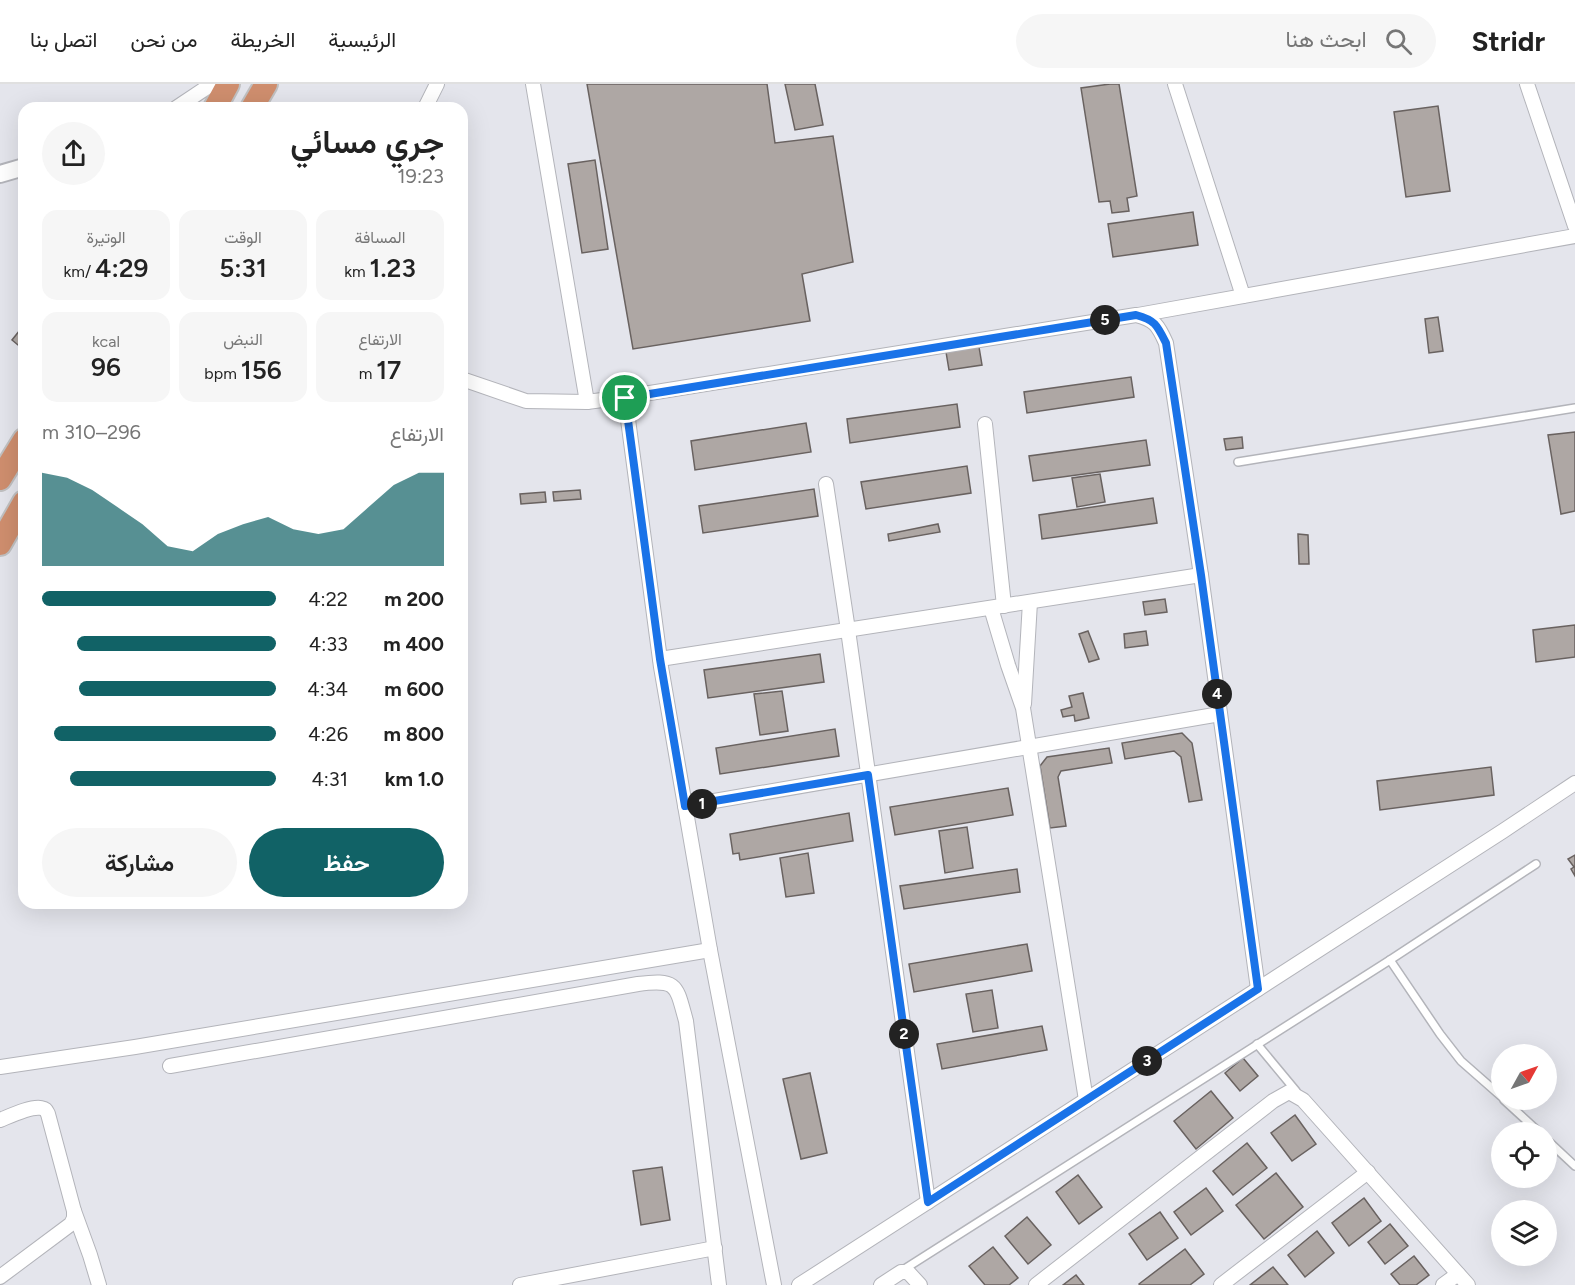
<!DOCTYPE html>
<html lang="ar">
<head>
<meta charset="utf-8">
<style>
  :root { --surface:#fff; --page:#f6f6f6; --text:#222; --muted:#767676; --line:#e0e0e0; --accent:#116266 }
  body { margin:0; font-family:Figtree,Vazirmatn,sans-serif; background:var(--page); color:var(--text); direction:rtl; height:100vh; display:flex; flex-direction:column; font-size:22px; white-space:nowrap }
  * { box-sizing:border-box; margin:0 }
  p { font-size:20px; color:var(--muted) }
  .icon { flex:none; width:33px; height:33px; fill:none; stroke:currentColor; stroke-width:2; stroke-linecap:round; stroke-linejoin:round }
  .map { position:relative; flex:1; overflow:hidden; direction:ltr }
  .details { position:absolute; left:18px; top:18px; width:450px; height:807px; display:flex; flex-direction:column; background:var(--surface); border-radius:18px; box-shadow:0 6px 24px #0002; direction:rtl }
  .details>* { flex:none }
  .needle { width:39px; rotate:50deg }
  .controls { position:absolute; left:1491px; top:960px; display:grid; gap:12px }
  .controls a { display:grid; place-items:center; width:66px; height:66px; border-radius:50%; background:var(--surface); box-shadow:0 6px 24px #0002; font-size:30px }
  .pin { position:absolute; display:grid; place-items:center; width:51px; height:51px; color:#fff; margin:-26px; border:3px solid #fff; border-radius:50%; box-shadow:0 2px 6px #0007 }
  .km { position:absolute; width:30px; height:30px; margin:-15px; border-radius:50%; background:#222; color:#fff; font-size:16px; line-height:30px; text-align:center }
  .round { display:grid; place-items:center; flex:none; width:63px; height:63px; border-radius:32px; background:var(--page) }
  .summary { display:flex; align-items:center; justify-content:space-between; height:102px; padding:0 24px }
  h1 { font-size:33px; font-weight:600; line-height:45px }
  .stats { display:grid; grid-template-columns:repeat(3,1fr); gap:9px; height:102px; padding:6px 24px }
  .stats div { display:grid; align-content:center; border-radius:15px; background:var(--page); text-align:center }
  .stats b { font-size:26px; font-weight:600 }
  .stats small { font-size:16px; font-weight:400 }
  .stats p { font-size:16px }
  .chart { height:168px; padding:12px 24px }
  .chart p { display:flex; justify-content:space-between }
  .chart svg { width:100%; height:108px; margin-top:6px; fill:var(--accent); opacity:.7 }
  .button { display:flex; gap:12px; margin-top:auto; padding:12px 24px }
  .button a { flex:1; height:69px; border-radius:36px; background:var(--accent); color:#fff; font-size:24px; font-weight:600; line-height:69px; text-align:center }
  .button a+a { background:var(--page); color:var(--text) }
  ul { padding:0 24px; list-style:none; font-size:20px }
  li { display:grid; grid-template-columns:96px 72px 1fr; align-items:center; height:45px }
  li i { height:15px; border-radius:8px; background:var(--accent) }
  header { display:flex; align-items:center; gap:36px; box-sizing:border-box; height:84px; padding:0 30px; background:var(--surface); border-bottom:2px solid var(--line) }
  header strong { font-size:28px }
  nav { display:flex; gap:33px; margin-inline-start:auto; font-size:21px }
  .search { width:420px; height:54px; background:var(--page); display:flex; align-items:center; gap:15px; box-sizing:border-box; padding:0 21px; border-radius:33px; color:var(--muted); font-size:22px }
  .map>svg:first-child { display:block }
  .building { fill:#aea7a4; stroke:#696260; stroke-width:1.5 }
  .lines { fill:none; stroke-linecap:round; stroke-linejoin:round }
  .service-casing { stroke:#b3b4ba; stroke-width:10 }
  .minor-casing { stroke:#b3b4ba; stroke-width:16 }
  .tertiary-casing { stroke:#b3b4ba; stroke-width:20 }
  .trunk-casing { stroke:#c0c0c1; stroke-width:26 }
  .service { stroke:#fff; stroke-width:7 }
  .minor { stroke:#fff; stroke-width:14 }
  .tertiary { stroke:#fff; stroke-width:16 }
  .trunk { stroke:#cf8e6e; stroke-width:22 }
  .route-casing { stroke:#fff; stroke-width:12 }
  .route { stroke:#1a73e8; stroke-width:8 }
</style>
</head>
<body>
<header>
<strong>Stridr</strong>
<div class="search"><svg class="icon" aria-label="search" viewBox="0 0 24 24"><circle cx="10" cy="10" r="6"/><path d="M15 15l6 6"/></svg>ابحث هنا</div>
<nav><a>الرئيسية</a><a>الخريطة</a><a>من نحن</a><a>اتصل بنا</a></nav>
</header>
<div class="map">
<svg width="1575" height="1201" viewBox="0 0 1575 1201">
  <rect width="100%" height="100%" fill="#e4e5ec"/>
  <g class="building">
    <polygon points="587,0 767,0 775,59 833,52 853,178 802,190 810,237 633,265"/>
    <polygon points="785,0 815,0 823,41 795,46"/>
    <polygon points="1110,0 1119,0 1137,112 1127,114 1129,127 1112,129 1110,117 1099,118 1081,4"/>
    <polygon points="1438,22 1450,107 1406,113 1394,28"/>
    <polygon points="595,76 608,165 582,169 568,80"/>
    <polygon points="1193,128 1198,161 1113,173 1108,140"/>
    <polygon points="1438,233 1443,267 1429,269 1425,235"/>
    <polygon points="24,241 24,266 12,256"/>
    <polygon points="979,263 982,281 949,286 946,268"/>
    <polygon points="1131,293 1134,313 1027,329 1024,308"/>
    <polygon points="957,320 960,343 850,359 847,335"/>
    <polygon points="806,339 811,368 695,386 691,357"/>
    <polygon points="1575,348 1575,427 1561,430 1548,351"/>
    <polygon points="1242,353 1243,364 1226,366 1224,355"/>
    <polygon points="1146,356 1150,381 1033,397 1029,372"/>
    <polygon points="967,382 971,409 866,425 861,398"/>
    <polygon points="1100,390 1105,418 1077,423 1072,394"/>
    <polygon points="814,405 818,432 703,449 699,422"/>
    <polygon points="580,406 581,415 554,417 553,408"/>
    <polygon points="545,408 546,418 521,420 520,410"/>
    <polygon points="1153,414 1157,439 1042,455 1039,431"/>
    <polygon points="938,440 940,448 889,457 888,450"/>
    <polygon points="1298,450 1308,451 1309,480 1299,480"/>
    <polygon points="1165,515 1167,528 1145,531 1143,518"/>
    <polygon points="1575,541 1575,573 1536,578 1533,546"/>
    <polygon points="1088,547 1099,575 1089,578 1079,550"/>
    <polygon points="1146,547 1148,561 1125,564 1124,550"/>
    <polygon points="820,570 824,598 708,614 704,586"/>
    <polygon points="782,607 788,647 760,651 754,610"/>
    <polygon points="1083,609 1089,634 1075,637 1074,631 1063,633 1061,626 1072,623 1069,612"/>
    <polygon points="835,645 839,672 720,690 716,664"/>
    <polygon points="1182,649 1192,659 1202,716 1189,718 1181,673 1174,667 1125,675 1122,659"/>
    <polygon points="1109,664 1112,679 1061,687 1058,693 1066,742 1050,744 1040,682 1047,673"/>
    <polygon points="1491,683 1494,711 1380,726 1377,697"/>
    <polygon points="1008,704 1013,731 895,751 890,723"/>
    <polygon points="849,729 853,757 740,776 739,769 733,770 730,750"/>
    <polygon points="967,743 973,784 945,789 939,747"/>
    <polygon points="808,769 814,809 786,813 780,774"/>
    <polygon points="1575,771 1575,792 1571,785 1574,783 1568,775"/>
    <polygon points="1017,785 1020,808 904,825 900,802"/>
    <polygon points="1027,860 1032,887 914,908 909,880"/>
    <polygon points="992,906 998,944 973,948 966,910"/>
    <polygon points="1042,942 1047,966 942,985 937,960"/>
    <polygon points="1243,974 1258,992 1240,1007 1225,989"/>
    <polygon points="810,989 827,1069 801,1075 783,995"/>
    <polygon points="1211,1007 1233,1034 1196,1065 1174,1037"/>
    <polygon points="1295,1031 1316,1060 1292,1077 1271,1049"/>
    <polygon points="1247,1059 1267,1084 1233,1111 1213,1087"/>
    <polygon points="662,1083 670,1136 641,1141 633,1087"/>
    <polygon points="1276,1089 1303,1123 1264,1155 1236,1121"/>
    <polygon points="1078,1091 1102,1123 1079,1140 1056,1108"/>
    <polygon points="1206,1104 1223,1127 1191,1151 1174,1128"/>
    <polygon points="1364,1114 1381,1137 1349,1162 1332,1139"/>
    <polygon points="1160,1128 1178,1154 1147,1176 1129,1150"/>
    <polygon points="1027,1133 1051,1161 1028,1180 1005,1152"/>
    <polygon points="1390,1140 1408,1162 1385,1180 1368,1158"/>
    <polygon points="1317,1147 1334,1169 1305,1193 1288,1171"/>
    <polygon points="993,1163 1018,1194 1009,1201 985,1201 969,1182"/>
    <polygon points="1185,1165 1204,1190 1190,1201 1140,1201 1139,1200"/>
    <polygon points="1414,1172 1429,1191 1416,1201 1400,1201 1391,1190"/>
    <polygon points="1273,1183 1288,1201 1250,1201"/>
    <polygon points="1076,1191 1084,1201 1063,1201"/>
  </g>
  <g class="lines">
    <defs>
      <g id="service">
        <polyline points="1238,378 1575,324"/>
        <polyline points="1390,876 1440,950 1461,977 1502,1013"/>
        <polyline points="1257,960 1296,1007"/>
        <polyline points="1504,1016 1539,1048"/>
        <polyline points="1546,1055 1575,1082"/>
        <polyline points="903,1186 1390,876 1536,780"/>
      </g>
      <g id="minor">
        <polyline points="533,0 587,318"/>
        <polyline points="1175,0 1243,212"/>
        <polyline points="1527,0 1575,142"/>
        <polyline points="176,24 212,0"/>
        <polyline points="425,24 437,0"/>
        <polyline points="1138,231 1575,152"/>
        <path d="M462 295 526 317 587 318 625 313 1136 231C1155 236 1158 241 1166 259L1201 491 1258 905"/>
        <polyline points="625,313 661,583 710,866 774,1201"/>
        <polyline points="985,340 1004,522"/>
        <polyline points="826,400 848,546 928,1118"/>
        <polyline points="991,524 1008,581 1023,624 1086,1016"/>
        <polyline points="660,575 1201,491"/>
        <polyline points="1024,620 1030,518"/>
        <polyline points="685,722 1220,630"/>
        <path d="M170 982 638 900C678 895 676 901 686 937L719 1201"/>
        <polyline points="0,983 135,963 710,866"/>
        <path d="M0 1036C10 1032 31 1022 41 1024 46 1025 46 1026 48 1030L74 1127V1134L71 1140 0 1193"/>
        <polyline points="74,1127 90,1171 99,1201"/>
        <polyline points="520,1201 715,1164"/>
        <polyline points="799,1201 1503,747 1575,699"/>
        <polyline points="881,1201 901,1188 908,1188 920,1201"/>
        <polyline points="1036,1201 1273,1017 1289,1008 1303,1016 1468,1201"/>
        <polyline points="1221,1201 1368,1088"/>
        <polyline points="1443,1201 1458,1190"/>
      </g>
      <polyline id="tertiary" points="0,90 24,83"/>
      <g id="trunk">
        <polyline points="215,24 228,0"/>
        <polyline points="252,24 266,0"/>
        <polyline points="0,395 24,356"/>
        <polyline points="0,460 24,418"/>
      </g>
    </defs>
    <use href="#service" class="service-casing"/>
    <use href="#minor" class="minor-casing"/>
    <use href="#tertiary" class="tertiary-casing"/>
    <use href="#trunk" class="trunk-casing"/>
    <use href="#service" class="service"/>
    <use href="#minor" class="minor"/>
    <use href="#tertiary" class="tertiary"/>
    <use href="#trunk" class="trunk"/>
  </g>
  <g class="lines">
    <defs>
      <path id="route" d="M1136 231C1155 236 1157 241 1166 259L1201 491 1258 905 928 1118 868 691 685 722 660 575 625 314Z"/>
    </defs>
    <use href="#route" class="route-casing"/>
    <use href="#route" class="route"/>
  </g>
</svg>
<div class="controls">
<a><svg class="needle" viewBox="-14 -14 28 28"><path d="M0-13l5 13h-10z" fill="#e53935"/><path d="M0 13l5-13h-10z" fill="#767676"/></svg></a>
<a><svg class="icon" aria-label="locate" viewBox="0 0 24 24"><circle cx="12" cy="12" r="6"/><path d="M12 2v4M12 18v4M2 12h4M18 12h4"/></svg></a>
<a><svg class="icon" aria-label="layers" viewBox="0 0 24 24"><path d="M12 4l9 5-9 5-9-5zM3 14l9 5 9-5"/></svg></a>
</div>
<div class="pin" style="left:625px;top:314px;background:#1e9e55"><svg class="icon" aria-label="arrive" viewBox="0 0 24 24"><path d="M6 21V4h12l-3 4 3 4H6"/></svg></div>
<b class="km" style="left:702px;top:720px">1</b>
<b class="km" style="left:904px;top:950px">2</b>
<b class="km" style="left:1147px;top:977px">3</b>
<b class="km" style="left:1217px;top:610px">4</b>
<b class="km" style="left:1105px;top:236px">5</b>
<section class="details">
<div class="summary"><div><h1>جري مسائي</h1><p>19:23</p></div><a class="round"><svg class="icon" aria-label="share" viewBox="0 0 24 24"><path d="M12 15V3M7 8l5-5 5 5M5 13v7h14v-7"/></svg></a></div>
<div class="stats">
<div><p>المسافة</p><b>1.23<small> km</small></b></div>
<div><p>الوقت</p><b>5:31</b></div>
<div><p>الوتيرة</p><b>4:29<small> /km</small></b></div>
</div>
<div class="stats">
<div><p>الارتفاع</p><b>17<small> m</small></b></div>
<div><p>النبض</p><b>156<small> bpm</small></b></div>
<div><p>kcal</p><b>96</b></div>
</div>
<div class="chart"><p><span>الارتفاع</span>296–310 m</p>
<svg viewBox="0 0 160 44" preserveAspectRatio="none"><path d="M0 44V6L10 8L20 13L30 20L40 27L50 36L60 38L70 31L80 27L90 24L100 29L110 31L120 29L130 20L140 11L150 6L160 6V44z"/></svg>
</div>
<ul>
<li><b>200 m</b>4:22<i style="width:100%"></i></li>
<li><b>400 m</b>4:33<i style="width:85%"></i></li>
<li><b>600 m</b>4:34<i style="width:84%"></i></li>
<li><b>800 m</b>4:26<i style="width:95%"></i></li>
<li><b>1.0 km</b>4:31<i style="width:88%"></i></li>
</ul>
<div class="button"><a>حفظ</a><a>مشاركة</a></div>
</section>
</div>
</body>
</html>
